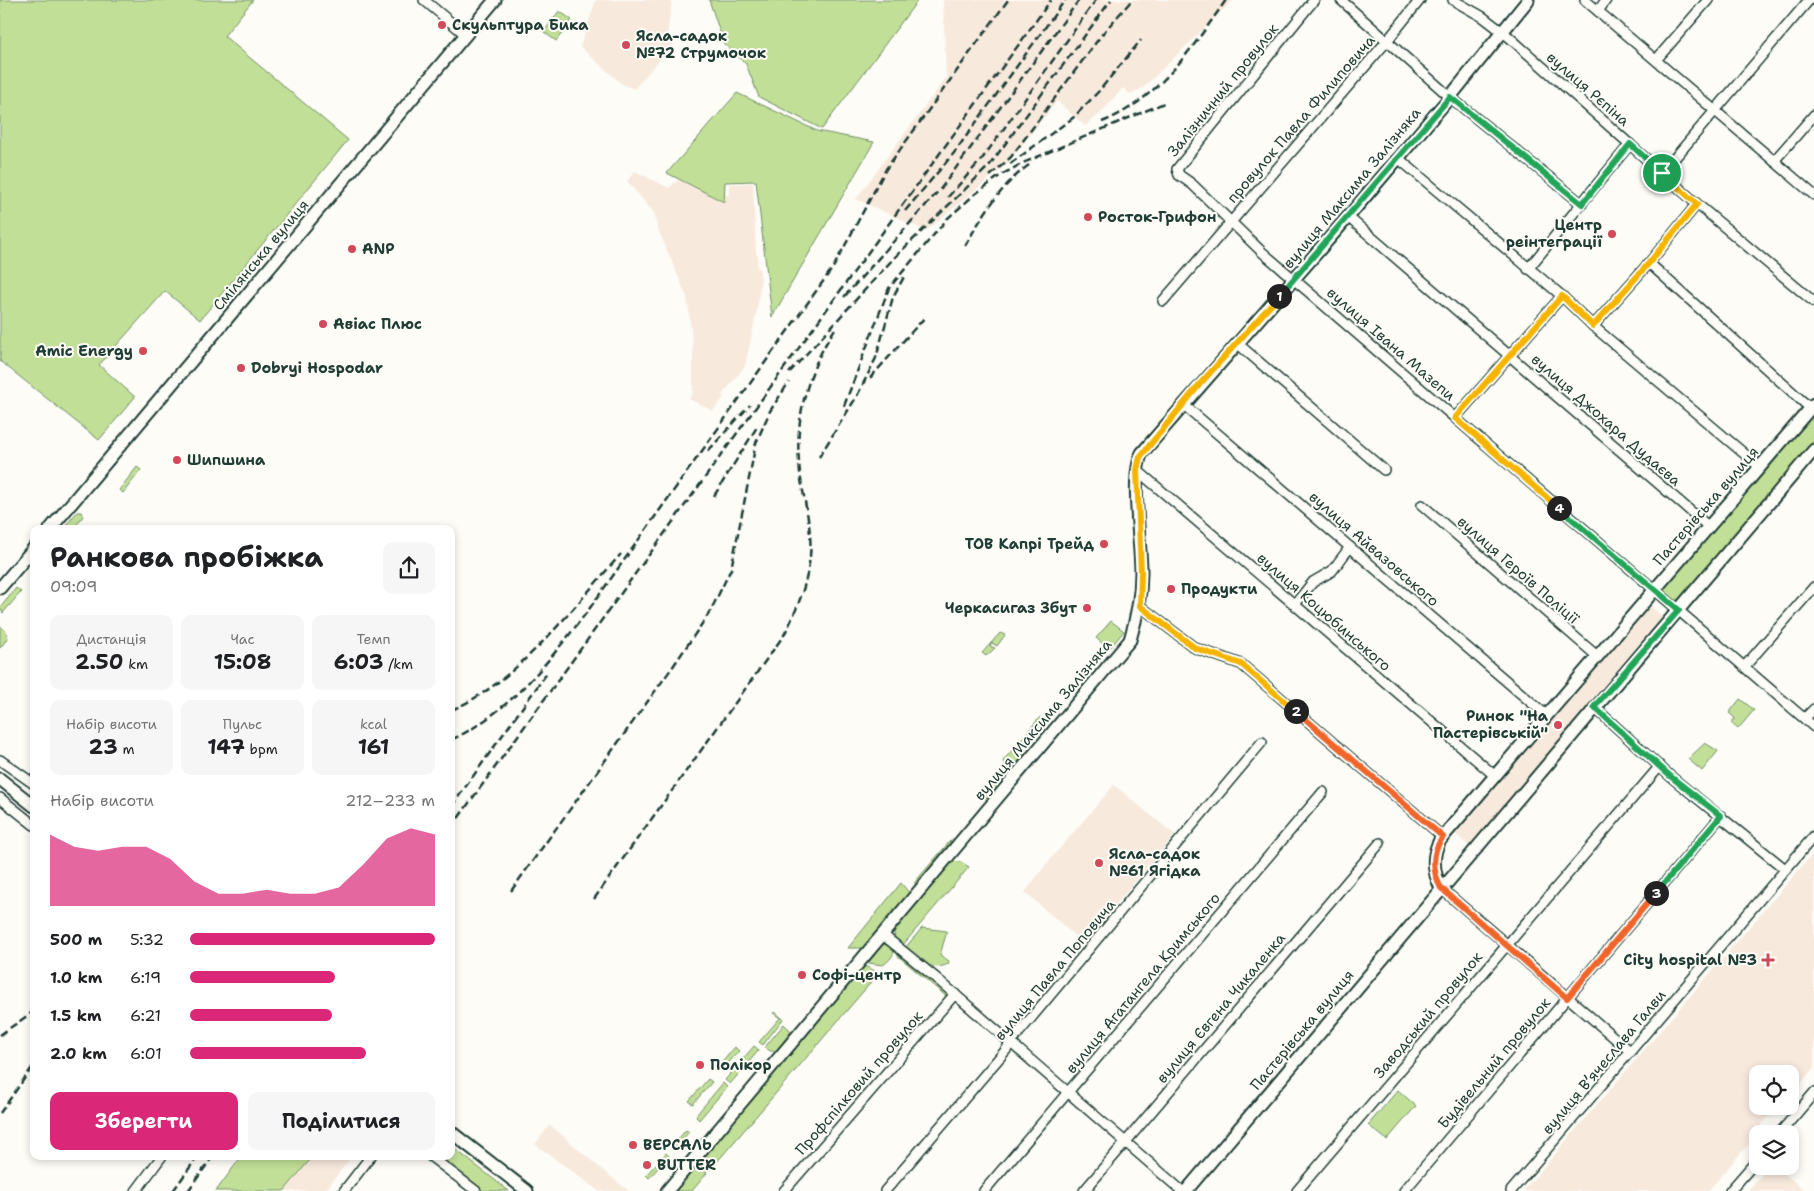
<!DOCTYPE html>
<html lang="uk">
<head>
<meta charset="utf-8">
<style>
  :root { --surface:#fff; --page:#f6f6f6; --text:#202124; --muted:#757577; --accent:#db2777 }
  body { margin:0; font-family:"Shantell Sans",sans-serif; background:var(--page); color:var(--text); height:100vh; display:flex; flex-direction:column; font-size:19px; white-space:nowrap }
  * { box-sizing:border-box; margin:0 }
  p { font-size:16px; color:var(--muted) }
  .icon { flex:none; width:28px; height:28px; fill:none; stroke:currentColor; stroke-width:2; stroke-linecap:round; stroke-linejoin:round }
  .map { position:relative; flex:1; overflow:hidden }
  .details { position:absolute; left:30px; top:525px; width:425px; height:635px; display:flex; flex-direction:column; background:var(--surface); border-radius:10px; box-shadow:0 2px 8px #0003 }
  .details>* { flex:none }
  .fabs { position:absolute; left:1749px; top:1065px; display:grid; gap:10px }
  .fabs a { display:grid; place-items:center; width:50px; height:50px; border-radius:10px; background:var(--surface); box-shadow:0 2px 8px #0003; font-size:25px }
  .pin { position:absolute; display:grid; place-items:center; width:42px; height:42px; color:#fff; margin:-21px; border:2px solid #fff; border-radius:50%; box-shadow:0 1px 5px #0007 }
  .km { position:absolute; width:25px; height:25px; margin:-12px; border-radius:50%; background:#222; color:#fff; font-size:14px; line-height:25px; text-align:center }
  .round { display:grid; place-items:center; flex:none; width:52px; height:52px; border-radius:10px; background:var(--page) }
  .head { display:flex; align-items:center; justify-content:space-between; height:85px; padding:0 20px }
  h1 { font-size:28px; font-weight:700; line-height:38px }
  .metrics { display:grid; grid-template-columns:repeat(3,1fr); gap:8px; height:85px; padding:5px 20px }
  .metrics div { display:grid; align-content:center; border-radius:10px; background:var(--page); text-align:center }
  .metrics b { font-size:21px; font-weight:700 }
  .metrics small { font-size:14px; font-weight:400 }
  .metrics p { font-size:14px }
  .chart { height:140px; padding:10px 20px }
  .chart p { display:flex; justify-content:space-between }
  .chart svg { width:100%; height:90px; margin-top:5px; fill:var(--accent); opacity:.7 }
  .button { display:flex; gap:10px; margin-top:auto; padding:10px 20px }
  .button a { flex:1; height:58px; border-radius:10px; background:var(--accent); color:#fff; font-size:20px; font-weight:700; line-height:58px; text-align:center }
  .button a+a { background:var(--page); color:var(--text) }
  ul { padding:0 20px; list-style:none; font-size:16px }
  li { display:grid; grid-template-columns:80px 60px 1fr; align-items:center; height:38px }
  li i { height:12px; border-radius:6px; background:var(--accent) }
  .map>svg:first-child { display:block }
  .built { fill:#f8e9dd }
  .green { fill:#c1df97; stroke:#708e66 }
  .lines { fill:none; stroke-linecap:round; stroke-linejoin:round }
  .minor-casing { stroke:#1f3d34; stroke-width:12 }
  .major-casing { stroke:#1f3d34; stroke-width:15 }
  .minor { stroke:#fdfcf7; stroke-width:9 }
  .major { stroke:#fdfcf7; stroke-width:11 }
  .rail { stroke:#1f3d34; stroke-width:2.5; stroke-dasharray:8 4; stroke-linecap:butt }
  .split-1-casing { stroke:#fff; stroke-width:10 }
  .split-2-casing { stroke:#fff; stroke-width:10 }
  .split-3-casing { stroke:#fff; stroke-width:10 }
  .split-4-casing { stroke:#fff; stroke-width:10 }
  .split-5-casing { stroke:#fff; stroke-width:10 }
  .split-1 { stroke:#22a559; stroke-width:6 }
  .split-2 { stroke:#f5b400; stroke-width:6 }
  .split-3 { stroke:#f0652b; stroke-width:6 }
  .split-4 { stroke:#22a559; stroke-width:6 }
  .split-5 { stroke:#f5b400; stroke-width:6 }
  .poi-dot { fill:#d1495b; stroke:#fdfcf7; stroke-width:2 }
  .labels { text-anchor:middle; stroke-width:4; stroke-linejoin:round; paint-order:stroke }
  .poi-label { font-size:15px; font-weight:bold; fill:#1f3d34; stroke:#fdfcf7; text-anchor:start }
  .street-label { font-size:15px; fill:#1f3d34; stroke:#fdfcf7 }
</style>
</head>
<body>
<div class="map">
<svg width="1814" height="1191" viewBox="0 0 1814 1191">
  <rect width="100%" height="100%" fill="#fdfcf7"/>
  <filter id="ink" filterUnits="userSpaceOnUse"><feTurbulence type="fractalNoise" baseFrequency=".02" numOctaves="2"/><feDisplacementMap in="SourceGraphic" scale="10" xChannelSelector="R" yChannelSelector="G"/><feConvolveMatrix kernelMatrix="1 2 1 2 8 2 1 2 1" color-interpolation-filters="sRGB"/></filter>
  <g filter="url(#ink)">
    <g class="built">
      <polygon points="596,0 672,0 667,37 674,43 634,89 622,84 580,47"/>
      <polygon points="943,0 1233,0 1143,88 1130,94 1123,88 1100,114 1085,126 1057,101 1008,163 926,231 856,199 946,78"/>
      <polygon points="635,171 669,188 680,178 729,196 729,184 753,183 756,254 758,255 757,268 759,268 761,278 757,310 745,366 722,395 724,397 713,411 689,399 693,393 693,346 687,297 657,227 654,213 627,181"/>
      <polygon points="1648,604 1665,619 1469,846 1452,831"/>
      <polygon points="1114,785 1175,835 1083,943 1025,892 1048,862"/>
      <polygon points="1814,852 1814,1068 1790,1096 1790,1074 1758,1074 1758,1106 1781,1106 1772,1117 1769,1116 1758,1129 1760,1131 1708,1191 1523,1191"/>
      <polygon points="550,1125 605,1172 629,1191 599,1191 535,1144"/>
      <polygon points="313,1156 352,1156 325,1191 284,1191"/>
      <polygon points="1770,1166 1777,1166 1804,1191 1748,1191"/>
    </g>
    <g class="green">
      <polygon points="0,0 253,0 224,36 348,140 200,320 165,291 99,365 135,397 99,440 0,361"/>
      <polygon points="709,0 918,0 822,129 759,97 746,64 724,44"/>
      <polygon points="559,11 572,20 556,41 544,32"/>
      <polygon points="737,93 817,131 874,142 772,317 756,181 725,182 724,202 667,173"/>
      <polygon points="1808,416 1814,417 1814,444 1680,600 1673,600 1662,588"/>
      <polygon points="137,467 141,470 123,493 119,490"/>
      <polygon points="77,512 81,512 83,516 74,529 63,529"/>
      <polygon points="16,588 21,592 3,613 0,608"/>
      <polygon points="1111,621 1124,631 1109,649 1096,638"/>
      <polygon points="0,626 6,631 8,638 0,648"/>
      <polygon points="1000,633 1005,635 997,646 992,643 990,646 995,648 986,656 982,653"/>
      <polygon points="1740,699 1754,710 1738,729 1731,723 1735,718 1729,713"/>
      <polygon points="1040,717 1047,723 1033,740 1030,738 1022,748 1026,753 1013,768 1010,777 988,801 986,800 985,795 1008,768 1003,761"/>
      <polygon points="1705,743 1718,751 1702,771 1688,759"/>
      <polygon points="950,841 953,843 915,886 915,882"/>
      <polygon points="952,861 961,862 969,867 902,946 895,940 894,931"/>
      <polygon points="901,883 910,894 865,948 848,948"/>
      <path d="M922 928 947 931 940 955 949 961 948 964C930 973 918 958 905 948Z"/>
      <path d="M883 944 894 948C895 955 889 961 883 965L868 963Z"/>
      <polygon points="900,952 950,994 948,998 897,955"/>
      <polygon points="865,966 879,973 710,1170 699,1161"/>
      <polygon points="775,1012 783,1019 763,1045 759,1042 780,1018 773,1013"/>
      <polygon points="784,1024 791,1031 778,1051 770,1051 765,1047"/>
      <polygon points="754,1046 759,1050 730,1084 725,1080"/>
      <polygon points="735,1047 739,1051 722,1070 718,1067"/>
      <polygon points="708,1079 712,1082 693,1104 689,1101"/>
      <polygon points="723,1083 727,1087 699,1120 696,1117 697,1114"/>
      <polygon points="1398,1090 1416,1106 1387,1140 1368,1125"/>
      <polygon points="686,1130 689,1132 673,1150 670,1148"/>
      <polygon points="451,1146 509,1191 481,1191 436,1156 451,1156"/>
      <polygon points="666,1153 669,1156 649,1178 646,1175"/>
      <polygon points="248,1156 313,1156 284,1191 216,1191 241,1157 245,1159"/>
      <polygon points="696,1165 707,1173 692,1191 674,1191"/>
    </g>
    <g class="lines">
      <defs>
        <g id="minor">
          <polyline points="424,0 466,35"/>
          <polyline points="1314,0 1177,169 1179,175 1192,184 1261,251 1814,727"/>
          <polyline points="1341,0 1450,97 1582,204"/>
          <polyline points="1453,0 1483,17 1509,37 1697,204 1814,302"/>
          <polyline points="1585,0 1814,195"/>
          <polyline points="1598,11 1606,0"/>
          <polyline points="1656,60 1708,0"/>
          <polyline points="1398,158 1562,296 1593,326 1760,467"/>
          <polyline points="1774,161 1814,115"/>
          <polyline points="1662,173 1809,0"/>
          <polyline points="1348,217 1709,527"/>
          <polyline points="1649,263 1810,408"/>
          <polyline points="1528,269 1630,144"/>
          <polyline points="1163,301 1387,41 1420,0"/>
          <polyline points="1593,326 1649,263 1697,204"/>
          <polyline points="1237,343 1384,470"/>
          <polyline points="1184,405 1546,715"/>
          <polyline points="1455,418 1562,296"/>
          <polyline points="1137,470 1494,775"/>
          <polyline points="1422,505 1597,656"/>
          <polyline points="1295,604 1313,582 1332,571 1350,547"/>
          <polyline points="1140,606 1195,648 1241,664 1443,837"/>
          <polyline points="1745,666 1814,587"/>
          <polyline points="1594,707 1670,776 1785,869"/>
          <polyline points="1805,718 1814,709"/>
          <polyline points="0,760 34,784"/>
          <polyline points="0,798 34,825"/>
          <polyline points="1441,888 1631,1052"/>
          <polyline points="883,935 936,978 1182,1191"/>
          <polyline points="1779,1134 1814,1093"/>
          <polyline points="430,1156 476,1191"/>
          <polyline points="136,1191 162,1156"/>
          <polyline points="344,1191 371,1156"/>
          <polyline points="784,1191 955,994"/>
          <polyline points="885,1191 1006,1050 1011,1042 1262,742"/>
          <polyline points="984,1191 1323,792"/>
          <polyline points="1084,1191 1380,843"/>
          <polyline points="1297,1191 1660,766"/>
          <polyline points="1404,1191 1721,816"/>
          <polyline points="1511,1191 1814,836"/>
          <polyline points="1730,1191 1758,1159"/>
        </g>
        <g id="major">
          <polyline points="50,529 495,0"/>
          <polyline points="0,588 34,548"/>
          <polyline points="0,779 34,806"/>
          <path d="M1441 888C1433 872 1432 855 1440 840L1814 404"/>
          <polyline points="451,1132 527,1191"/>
          <path d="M667 1191 1130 640C1137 617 1141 596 1141 572 1141 542 1130 477 1142 453L1348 217 1450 97 1528 0"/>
          <polyline points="1186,1191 1814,450"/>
        </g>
      </defs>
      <use href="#minor" class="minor-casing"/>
      <use href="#major" class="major-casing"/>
      <use href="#minor" class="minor"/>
      <use href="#major" class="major"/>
      <g class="rail">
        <path d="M1102 122C1158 100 1193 47 1226 0"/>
        <polyline points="1010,164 1074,117 1099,91 1141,40"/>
        <polyline points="990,176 1011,157 1103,33 1132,0"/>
        <polyline points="948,197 982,159 1096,0"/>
        <polyline points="905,211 954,153 1065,0"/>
        <path d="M965 246C982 216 1003 182 1032 163"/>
        <polyline points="844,297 942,187 1079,0"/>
        <polyline points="789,373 894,258 989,166 1111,0"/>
        <polyline points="870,378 926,316"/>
        <polyline points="844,406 889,288 948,218 974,195 1001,175 1023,163 1164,103"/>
        <polyline points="708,451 750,405"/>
        <polyline points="819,457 857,396 876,358 893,297 904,277"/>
        <polyline points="714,496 757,427"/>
        <path d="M451 710C516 684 575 605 621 554"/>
        <path d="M451 740C510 712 548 662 587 612L834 266 886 169 1008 0"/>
        <polyline points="451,807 547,673"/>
        <polyline points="451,828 1051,0"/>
        <polyline points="511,891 674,665 710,612 731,569 756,443 770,411 789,382"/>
        <path d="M594 899 784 635C797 610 807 585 810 556 813 525 801 493 799 462 795 416 809 367 835 329"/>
        <polyline points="0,1035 34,1011"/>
        <polyline points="0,1113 34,1065"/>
        <polyline points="173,1191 198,1156"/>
        <polyline points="188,1191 213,1156"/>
      </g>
    </g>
  </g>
  <g class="lines" filter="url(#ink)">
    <defs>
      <polyline id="split-1" points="1279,296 1450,97 1582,204 1630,144 1662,173"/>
      <polyline id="split-2" points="1279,296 1200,384 1140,457 1137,470 1141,573 1140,606 1195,648 1241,664 1296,711"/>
      <path id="split-3" d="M1296 711 1443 837C1431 852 1432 871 1441 888L1567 998 1656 893"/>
      <polyline id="split-4" points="1559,508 1679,610 1594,707 1670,776 1721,816 1656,893"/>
      <polyline id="split-5" points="1559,508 1455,418 1562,296 1593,326 1649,263 1697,204 1662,173"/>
    </defs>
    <use href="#split-1" class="split-1-casing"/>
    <use href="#split-2" class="split-2-casing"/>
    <use href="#split-3" class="split-3-casing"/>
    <use href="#split-4" class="split-4-casing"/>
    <use href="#split-5" class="split-5-casing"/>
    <use href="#split-1" class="split-1"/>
    <use href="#split-2" class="split-2"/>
    <use href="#split-3" class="split-3"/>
    <use href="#split-4" class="split-4"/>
    <use href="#split-5" class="split-5"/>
  </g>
  <g class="poi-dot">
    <circle cx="442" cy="25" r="5"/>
    <circle cx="626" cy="45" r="5"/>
    <circle cx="1088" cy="217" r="5"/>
    <circle cx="1612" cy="234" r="5"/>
    <circle cx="352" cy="249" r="5"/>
    <circle cx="323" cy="324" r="5"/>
    <circle cx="143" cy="351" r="5"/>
    <circle cx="241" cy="368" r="5"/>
    <circle cx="177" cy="460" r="5"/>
    <circle cx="1104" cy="544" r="5"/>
    <circle cx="1171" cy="589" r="5"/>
    <circle cx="1087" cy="608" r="5"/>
    <circle cx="1558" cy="725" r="5"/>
    <circle cx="1099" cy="863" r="5"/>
    <path d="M1765.5 952.5h5v5h5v5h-5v5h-5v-5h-5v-5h5z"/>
    <circle cx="802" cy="975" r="5"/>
    <circle cx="700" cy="1065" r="5"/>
    <circle cx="633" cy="1145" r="5"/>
    <circle cx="647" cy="1165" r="5"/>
  </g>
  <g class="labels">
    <g class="poi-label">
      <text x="452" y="30">Cкульптура Бика</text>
      <text x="636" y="41">Ясла-садок<tspan x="636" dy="17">№72 Струмочок</tspan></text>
      <text x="1098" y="222">Росток-Грифон</text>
      <text x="1602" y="230" text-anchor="end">Центр<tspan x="1602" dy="17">реінтеграції</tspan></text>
      <text x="362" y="254">ANP</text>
      <text x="333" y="329">Авіас Плюс</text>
      <text x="133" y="356" text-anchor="end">Amic Energy</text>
      <text x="251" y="373">Dobryi Hospodar</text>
      <text x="187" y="465">Шипшина</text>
      <text x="1094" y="549" text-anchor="end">ТОВ Капрі Трейд</text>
      <text x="1181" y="594">Продукти</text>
      <text x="1077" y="613" text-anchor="end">Черкасигаз Збут</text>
      <text x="1548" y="721" text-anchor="end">Ринок "На<tspan x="1548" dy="17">Пастерівській"</tspan></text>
      <text x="1109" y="859">Ясла-садок<tspan x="1109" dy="17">№61 Ягідка</tspan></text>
      <text x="1757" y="965" text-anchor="end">City hospital №3</text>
      <text x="812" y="980">Софі-центр</text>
      <text x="710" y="1070">Полікор</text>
      <text x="643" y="1150">ВЕРСАЛЬ</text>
      <text x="657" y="1170">BUTTER</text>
    </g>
    <g class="street-label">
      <text transform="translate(1588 89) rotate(41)" y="5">вулиця Рєпіна</text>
      <text transform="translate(1223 90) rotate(-51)" y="5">Залізничний провулок</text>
      <text transform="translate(1301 119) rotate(-49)" y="5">провулок Павла Филиповича</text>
      <text transform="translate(1352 188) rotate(-50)" y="5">вулиця Максима Залізняка</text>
      <text transform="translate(261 255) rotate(-50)" y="5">Смілянська вулиця</text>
      <text transform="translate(1391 344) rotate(41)" y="5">вулиця Івана Мазепи</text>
      <text transform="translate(1606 420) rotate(41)" y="5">вулиця Джохара Дудаєва</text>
      <text transform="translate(1706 506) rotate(-49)" y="5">Пастерівська вулиця</text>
      <text transform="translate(1374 549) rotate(41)" y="5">вулиця Айвазовського</text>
      <text transform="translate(1518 570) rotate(41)" y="5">вулиця Героїв Поліції</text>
      <text transform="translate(1324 612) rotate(41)" y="5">вулиця Коцюбинського</text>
      <text transform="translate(1043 720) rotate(-50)" y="5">вулиця Максима Залізняка</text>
      <text transform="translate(1055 970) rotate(-50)" y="5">вулиця Павла Поповича</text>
      <text transform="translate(1143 983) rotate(-50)" y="5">вулиця Агатангела Кримського</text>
      <text transform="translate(1221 1008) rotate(-50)" y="5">вулиця Євгена Чикаленка</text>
      <text transform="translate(1428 1015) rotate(-50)" y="5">Заводський провулок</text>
      <text transform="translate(1302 1030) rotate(-50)" y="5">Пастерівська вулиця</text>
      <text transform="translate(1604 1062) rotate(-50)" y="5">вулиця Вʼячеслава Галви</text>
      <text transform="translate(1494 1063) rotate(-50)" y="5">Будівельний провулок</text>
      <text transform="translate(859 1083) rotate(-49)" y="5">Профспілковий провулок</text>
    </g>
  </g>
</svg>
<div class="fabs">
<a><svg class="icon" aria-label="locate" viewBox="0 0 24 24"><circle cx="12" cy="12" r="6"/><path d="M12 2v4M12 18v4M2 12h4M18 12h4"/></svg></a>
<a><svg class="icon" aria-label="layers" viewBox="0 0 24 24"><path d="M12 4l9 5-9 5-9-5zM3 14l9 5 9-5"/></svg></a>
</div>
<div class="pin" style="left:1662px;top:173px;background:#1e9e55"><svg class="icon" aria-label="arrive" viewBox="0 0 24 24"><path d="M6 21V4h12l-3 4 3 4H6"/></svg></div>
<b class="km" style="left:1279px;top:296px">1</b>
<b class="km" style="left:1296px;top:711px">2</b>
<b class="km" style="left:1656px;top:893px">3</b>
<b class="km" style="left:1559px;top:508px">4</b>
<section class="details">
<div class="head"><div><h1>Ранкова пробіжка</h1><p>09:09</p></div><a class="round"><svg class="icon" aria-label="share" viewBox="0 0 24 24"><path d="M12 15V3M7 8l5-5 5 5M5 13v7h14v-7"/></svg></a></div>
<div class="metrics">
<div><p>Дистанція</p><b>2.50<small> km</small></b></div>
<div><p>Час</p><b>15:08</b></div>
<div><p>Темп</p><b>6:03<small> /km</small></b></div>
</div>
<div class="metrics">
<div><p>Набір висоти</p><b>23<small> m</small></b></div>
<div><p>Пульс</p><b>147<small> bpm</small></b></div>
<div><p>kcal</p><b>161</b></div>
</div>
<div class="chart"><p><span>Набір висоти</span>212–233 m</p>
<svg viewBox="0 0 160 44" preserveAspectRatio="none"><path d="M0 44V9L10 15L20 17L30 15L40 15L50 21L60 32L70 38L80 38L90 36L100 38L110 38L120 35L130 24L140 11L150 6L160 9V44z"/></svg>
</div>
<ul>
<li><b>500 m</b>5:32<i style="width:100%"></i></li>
<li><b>1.0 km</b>6:19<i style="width:59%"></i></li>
<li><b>1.5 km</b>6:21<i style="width:58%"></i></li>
<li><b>2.0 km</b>6:01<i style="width:72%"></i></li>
</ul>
<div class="button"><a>Зберегти</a><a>Поділитися</a></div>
</section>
</div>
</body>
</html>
